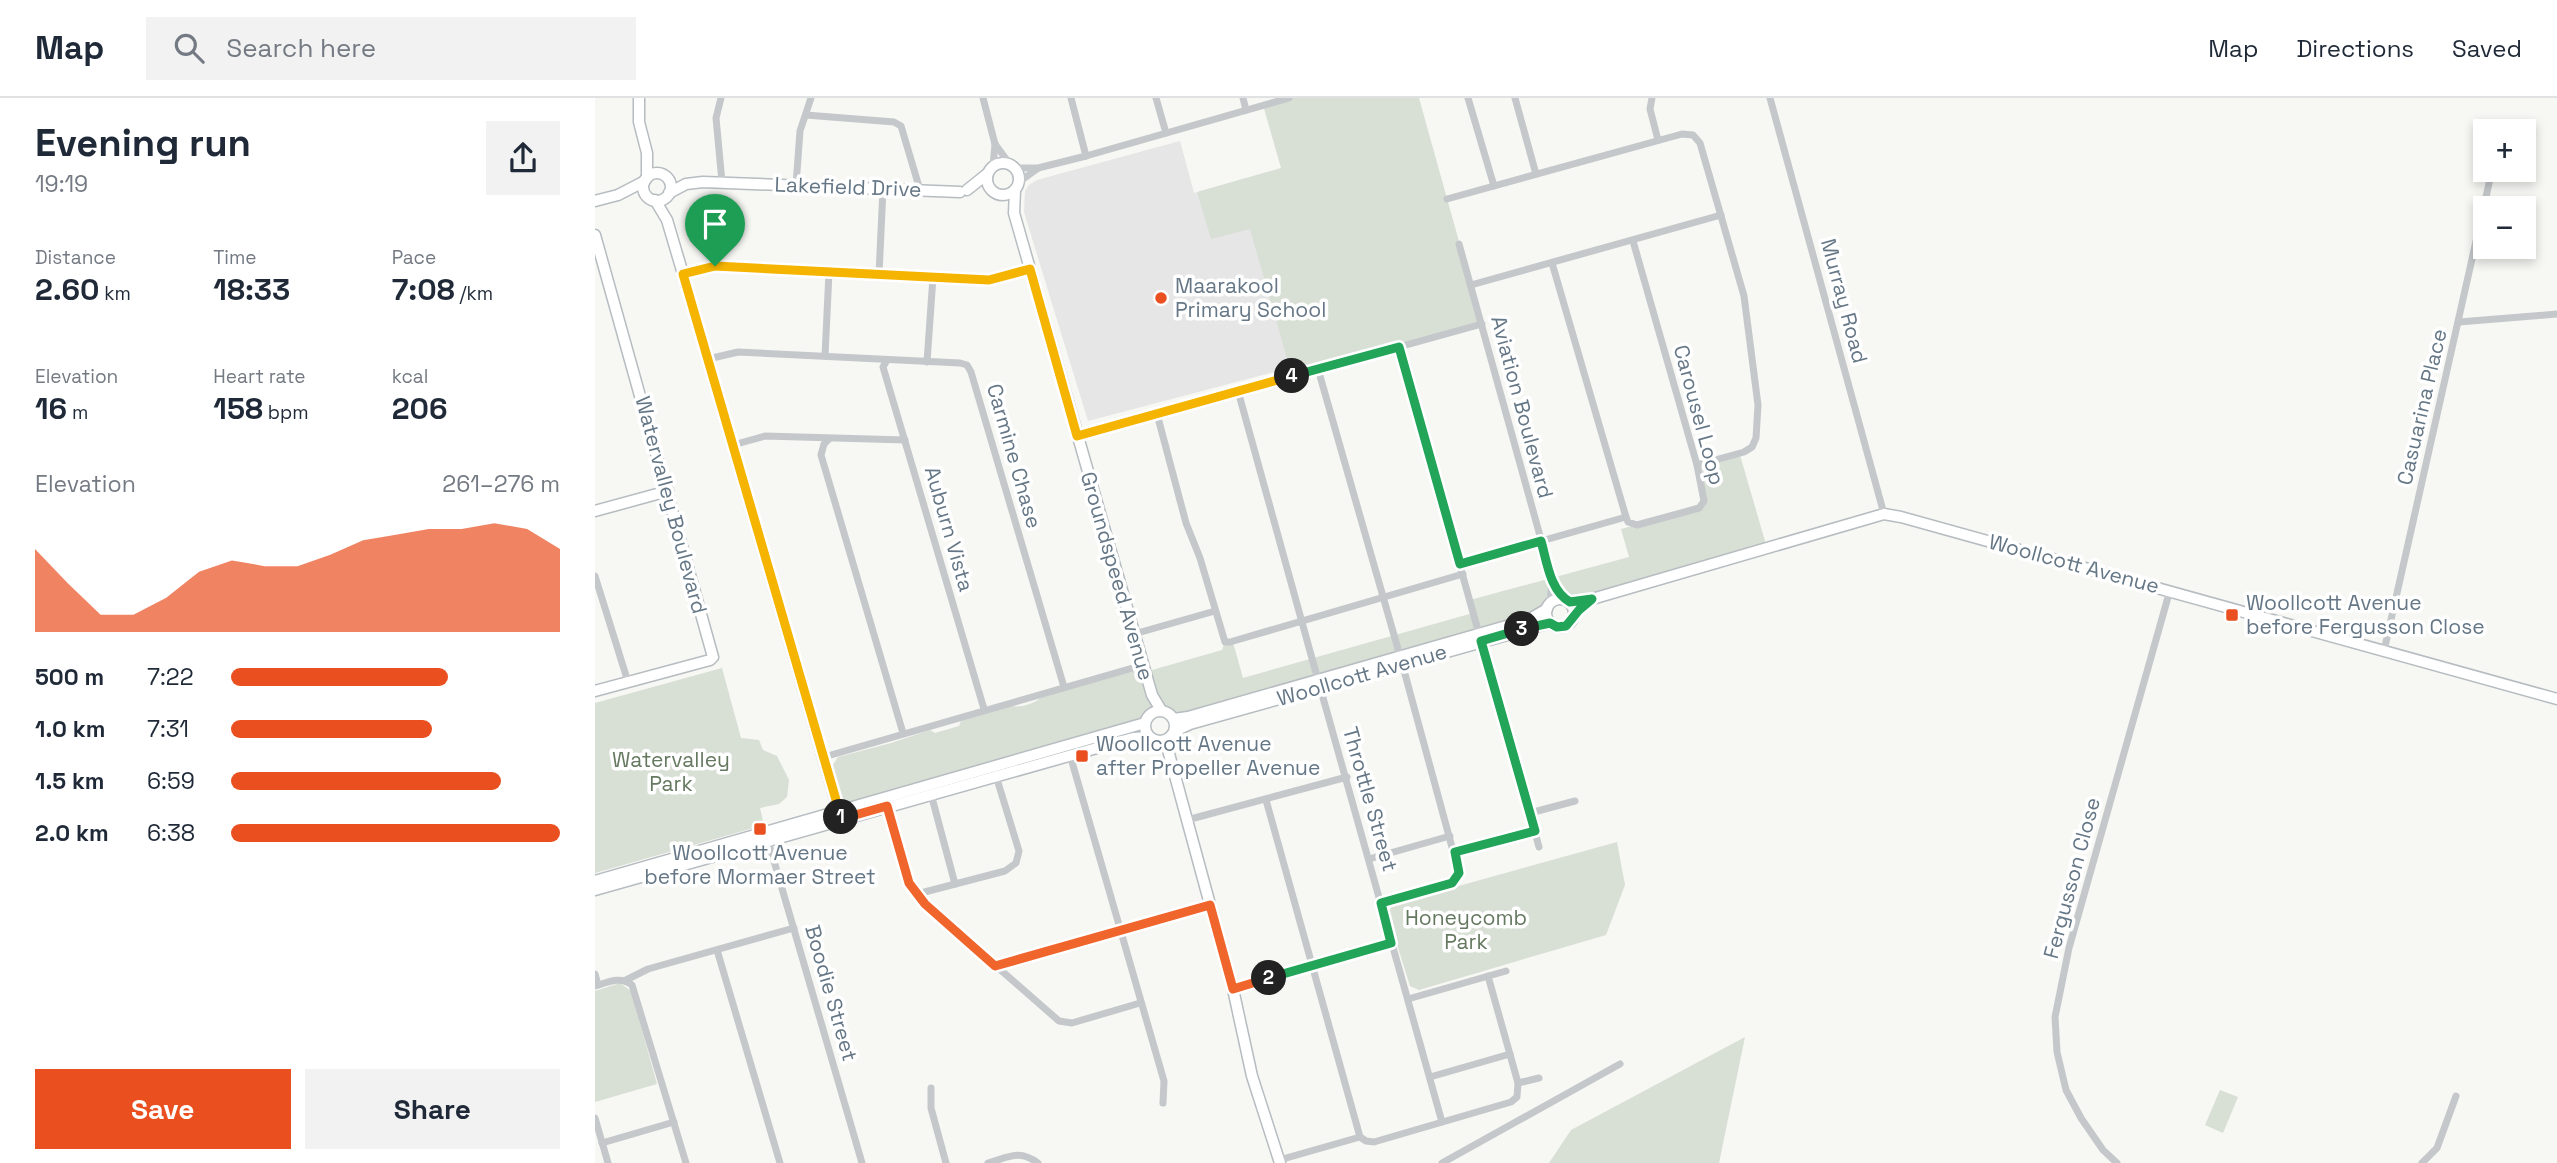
<!DOCTYPE html>
<html lang="en">
<head>
<meta charset="utf-8">
<style>
  :root { --surface:#fff; --page:#f2f2f3; --text:#1f2937; --muted:#747a83; --line:#e0e1e3; --accent:#ea4f20 }
  body { margin:0; font-family:"Space Grotesk",sans-serif; background:var(--page); color:var(--text); height:100vh; display:flex; flex-direction:column; font-size:26px; white-space:nowrap }
  * { box-sizing:border-box; margin:0 }
  p { font-size:23px; color:var(--muted) }
  .icon { flex:none; width:38px; height:38px; fill:none; stroke:currentColor; stroke-width:2; stroke-linecap:round; stroke-linejoin:round }
  .map { position:relative; flex:1; overflow:hidden }
  .drawer { display:flex; flex-direction:column; background:var(--surface); width:595px }
  .drawer>* { flex:none }
  .tools { position:absolute; left:1878px; top:21px; display:grid; gap:14px }
  .tools a { display:grid; place-items:center; width:63px; height:63px; border-radius:0px; background:var(--surface); box-shadow:0 4px 10px #0003; font-size:35px }
  .pin { position:absolute; display:grid; place-items:center; width:60px; height:60px; color:#fff; margin:-72px -30px; border-radius:50% 50% 50% 0; rotate:-45deg; box-shadow:0 0 7px #0007 }
  .pin .icon { rotate:45deg }
  .km { position:absolute; width:35px; height:35px; margin:-18px; border-radius:50%; background:#222; color:#fff; font-size:19px; line-height:35px; text-align:center }
  .round { display:grid; place-items:center; flex:none; width:74px; height:74px; border-radius:0px; background:var(--page) }
  .overview { display:flex; align-items:center; justify-content:space-between; height:119px; padding:0 35px }
  h1 { font-size:38px; font-weight:700; line-height:52px }
  .metrics { display:grid; grid-template-columns:repeat(3,1fr); gap:10px; height:119px; padding:7px 35px }
  .metrics div { display:grid; align-content:center }
  .metrics b { font-size:30px; font-weight:700 }
  .metrics small { font-size:19px; font-weight:400 }
  .metrics p { font-size:19px }
  .chart { height:196px; padding:14px 35px }
  .chart p { display:flex; justify-content:space-between }
  .chart svg { width:100%; height:126px; margin-top:7px; fill:var(--accent); opacity:.7 }
  .action { display:flex; gap:14px; margin-top:auto; padding:14px 35px }
  .action a { flex:1; height:80px; border-radius:0px; background:var(--accent); color:#fff; font-size:28px; font-weight:700; line-height:80px; text-align:center }
  .action a+a { background:var(--page); color:var(--text) }
  ul { padding:0 35px; list-style:none; font-size:23px }
  li { display:grid; grid-template-columns:112px 84px 1fr; align-items:center; height:52px }
  li i { height:18px; border-radius:9px; background:var(--accent) }
  header { display:flex; align-items:center; gap:42px; box-sizing:border-box; height:98px; padding:0 35px; background:var(--surface); border-bottom:2px solid var(--line) }
  header strong { font-size:33px }
  nav { display:flex; gap:38px; margin-inline-start:auto; font-size:24px }
  .search { width:490px; height:63px; background:var(--page); display:flex; align-items:center; gap:18px; box-sizing:border-box; padding:0 24px; border-radius:0px; color:var(--muted); font-size:26px }
  main { display:flex; flex:1; min-height:0 }
  .map>svg:first-child { display:block }
  .built { fill:#e5e6e5 }
  .green { fill:#d8dfd5 }
  .lines { fill:none; stroke-linecap:round; stroke-linejoin:round }
  .secondary-casing { stroke:#b6bcc0; stroke-width:13 }
  .street { stroke:#c4c8cb; stroke-width:7 }
  .secondary { stroke:#fff; stroke-width:10 }
  .split-1-casing { stroke:#fff; stroke-width:14 }
  .split-2-casing { stroke:#fff; stroke-width:14 }
  .split-3-casing { stroke:#fff; stroke-width:14 }
  .split-4-casing { stroke:#fff; stroke-width:14 }
  .split-5-casing { stroke:#fff; stroke-width:14 }
  .split-1 { stroke:#f5b400; stroke-width:9 }
  .split-2 { stroke:#f0652b; stroke-width:9 }
  .split-3 { stroke:#22a559; stroke-width:9 }
  .split-4 { stroke:#22a559; stroke-width:9 }
  .split-5 { stroke:#f5b400; stroke-width:9 }
  .poi-dot { fill:#ea4f20; stroke:#fff; stroke-width:2.5 }
  .labels { text-anchor:middle; stroke-width:7; stroke-linejoin:round; paint-order:stroke }
  .street-label { font-size:21px; fill:#657786; stroke:#fff }
  .poi-label { font-size:21px; fill:#657786; stroke:#fff; text-anchor:start }
  .park-label { font-size:21px; fill:#657860; stroke:#fff }
</style>
</head>
<body>
<header>
<strong>Map</strong>
<div class="search"><svg class="icon" aria-label="search" viewBox="0 0 24 24"><circle cx="10" cy="10" r="6"/><path d="M15 15l6 6"/></svg>Search here</div>
<nav><a>Map</a><a>Directions</a><a>Saved</a></nav>
</header>
<main>
<section class="drawer">
<div class="overview"><div><h1>Evening run</h1><p>19:19</p></div><a class="round"><svg class="icon" aria-label="share" viewBox="0 0 24 24"><path d="M12 15V3M7 8l5-5 5 5M5 13v7h14v-7"/></svg></a></div>
<div class="metrics">
<div><p>Distance</p><b>2.60<small> km</small></b></div>
<div><p>Time</p><b>18:33</b></div>
<div><p>Pace</p><b>7:08<small> /km</small></b></div>
</div>
<div class="metrics">
<div><p>Elevation</p><b>16<small> m</small></b></div>
<div><p>Heart rate</p><b>158<small> bpm</small></b></div>
<div><p>kcal</p><b>206</b></div>
</div>
<div class="chart"><p><span>Elevation</span>261–276 m</p>
<svg viewBox="0 0 160 44" preserveAspectRatio="none"><path d="M0 44V15L10 27L20 38L30 38L40 32L50 23L60 19L70 21L80 21L90 17L100 12L110 10L120 8L130 8L140 6L150 8L160 15V44z"/></svg>
</div>
<ul>
<li><b>500 m</b>7:22<i style="width:66%"></i></li>
<li><b>1.0 km</b>7:31<i style="width:61%"></i></li>
<li><b>1.5 km</b>6:59<i style="width:82%"></i></li>
<li><b>2.0 km</b>6:38<i style="width:100%"></i></li>
</ul>
<div class="action"><a>Save</a><a>Share</a></div>
</section>
<div class="map">
<svg width="1962" height="1065" viewBox="0 0 1962 1065">
  <rect width="100%" height="100%" fill="#f7f7f4"/>
  <polygon class="built" points="585,43 599,95 642,83 698,269 493,323 429,114 430,93 434,87 442,82"/>
  <g class="green">
    <polygon points="694,0 824,0 887,226 697,278 655,131 616,141 602,94 686,70 668,7"/>
    <path d="M1145 357 1172 450 997 501H963L935 521 579 621 566 612 556 616 550 625 257 707 246 702 236 670 243 659 296 645 335 632 340 635 364 628 366 623 417 608C424 610 440 606 445 600L548 567 550 574 627 552 630 544H638L648 580 878 515 875 502 1034 459 1026 431 1104 410 1106 407 1102 367Z"/>
    <polygon points="127,570 146,640 164,642 168,652 182,658 194,682 192,699 184,706 165,710 169,727 0,775 0,605"/>
    <polygon points="1022,744 1030,787 1011,837 824,892 815,888 792,815 799,806"/>
    <polygon points="25,885 36,893 62,986 0,1004 0,893"/>
    <polygon points="1150,939 1124,1065 954,1065 976,1032"/>
    <polygon points="1625,992 1643,999 1628,1035 1610,1027"/>
  </g>
  <g class="lines">
    <defs>
      <g id="secondary">
        <polyline points="44,0 44,24 52,55 52,80"/>
        <circle cx="408" cy="81" r="16"/>
        <circle cx="62" cy="89" r="14"/>
        <polyline points="372,92 392,76"/>
        <polyline points="420,92 419,115 557,597 566,612"/>
        <polyline points="74,95 91,86 108,84 365,94"/>
        <polyline points="60,102 72,122 88,176 246,721"/>
        <polyline points="0,103 23,97 50,83"/>
        <polyline points="0,137 118,559 115,562 0,593"/>
        <polyline points="0,413 73,393"/>
        <circle cx="965" cy="515" r="14"/>
        <polyline points="975,504 997,501 1289,416 1306,419 1962,601"/>
        <circle cx="565" cy="628" r="15"/>
        <polyline points="579,621 593,619 933,522 952,511"/>
        <polyline points="580,633 595,626 955,525"/>
        <polyline points="575,639 573,652 638,891 657,978 685,1065"/>
        <polyline points="0,783 550,625"/>
        <polyline points="0,792 516,646 538,640 554,639"/>
      </g>
    </defs>
    <use href="#secondary" class="secondary-casing"/>
    <g class="street">
      <polyline points="126,0 121,20 127,84"/>
      <polyline points="388,0 400,46 414,65"/>
      <polyline points="476,0 491,58"/>
      <polyline points="561,0 571,35"/>
      <polyline points="648,0 651,12"/>
      <polyline points="873,0 899,88"/>
      <polyline points="920,0 941,76"/>
      <polyline points="1057,0 1055,11 1063,42"/>
      <polyline points="1175,0 1289,416"/>
      <polyline points="211,17 299,24 306,28 325,92"/>
      <polyline points="1906,33 1906,32"/>
      <polyline points="398,68 400,46"/>
      <polyline points="420,70 443,70 491,58 694,0"/>
      <polyline points="424,84 442,71"/>
      <polyline points="201,87 205,33 216,0"/>
      <polyline points="852,101 1087,36 1098,37 1105,45 1149,198 1163,307 1161,340 1157,349 1149,354 1102,367"/>
      <polyline points="864,146 957,481 971,502"/>
      <polyline points="957,165 1031,419 1033,424 1042,427 1104,410 1109,403 1102,367 1038,143"/>
      <polyline points="88,176 120,168 394,182 435,171"/>
      <polyline points="284,176 288,91"/>
      <polyline points="876,187 1126,117"/>
      <polyline points="1864,224 1962,216"/>
      <polyline points="804,249 884,536"/>
      <polyline points="230,258 234,174"/>
      <polyline points="113,261 143,254 365,265 372,267 376,274 469,589"/>
      <polyline points="292,262 288,269 389,611"/>
      <polyline points="332,264 338,179"/>
      <polyline points="723,271 805,558"/>
      <polyline points="643,293 723,582"/>
      <polyline points="562,316 591,425 605,460 630,544 635,544 868,476"/>
      <polyline points="482,338 887,226"/>
      <polyline points="234,341 229,346 226,357 308,635"/>
      <polyline points="138,347 170,338 310,342"/>
      <polyline points="865,466 1031,419"/>
      <polyline points="0,478 33,584"/>
      <polyline points="955,506 957,481"/>
      <polyline points="539,536 620,513"/>
      <polyline points="886,543 944,749"/>
      <polyline points="1789,553 1897,72"/>
      <polyline points="725,589 847,1024"/>
      <polyline points="475,657 569,983 568,1005"/>
      <polyline points="229,659 548,567"/>
      <polyline points="336,696 360,786"/>
      <polyline points="671,702 765,1039 771,1043 779,1044 916,1004 922,999 923,985 893,878"/>
      <polyline points="292,708 314,785 330,806 464,923 477,925 545,905"/>
      <polyline points="935,715 980,703"/>
      <polyline points="592,722 752,679"/>
      <polyline points="172,739 267,1065"/>
      <polyline points="860,754 940,733"/>
      <polyline points="774,761 855,738"/>
      <polyline points="322,796 410,773 421,765 424,753 401,678"/>
      <polyline points="786,805 857,785 864,775 807,565"/>
      <polyline points="122,852 185,1065"/>
      <polyline points="400,868 615,807"/>
      <polyline points="0,876 3,887"/>
      <polyline points="31,882 53,871 199,830"/>
      <path d="M0 888C14 884 25 878 37 887L91 1065"/>
      <polyline points="638,891 796,845"/>
      <polyline points="813,901 911,873"/>
      <polyline points="835,979 915,956"/>
      <polyline points="923,985 944,980"/>
      <polyline points="336,990 336,1010 351,1065"/>
      <polyline points="0,1020 13,1065"/>
      <polyline points="7,1045 79,1024"/>
      <polyline points="684,1062 765,1039"/>
      <path d="M393 1065C414 1059 424 1051 443 1065"/>
      <polyline points="847,1065 1025,966"/>
      <polyline points="1522,1065 1508,1052 1486,1020 1471,992 1462,954 1460,919 1474,850 1575,492"/>
      <polyline points="1827,1065 1842,1050 1861,998"/>
    </g>
    <use href="#secondary" class="secondary"/>
  </g>
  <g class="lines">
    <defs>
      <polyline id="split-1" points="120,168 88,176 246,719"/>
      <polyline id="split-2" points="246,719 246,721 292,708 314,785 330,806 400,868 615,807 638,891 674,880"/>
      <polyline id="split-3" points="674,880 796,845 786,805 857,785 864,775 860,754 940,733 886,543 927,531"/>
      <path id="split-4" d="M697 278 804 249 865 466 946 443C952 464 955 493 975 504L997 501 984 512 971 528 962 529 955 525 927 531"/>
      <polyline id="split-5" points="120,168 394,182 435,171 482,338 697,278"/>
    </defs>
    <use href="#split-1" class="split-1-casing"/>
    <use href="#split-2" class="split-2-casing"/>
    <use href="#split-3" class="split-3-casing"/>
    <use href="#split-4" class="split-4-casing"/>
    <use href="#split-5" class="split-5-casing"/>
    <use href="#split-1" class="split-1"/>
    <use href="#split-2" class="split-2"/>
    <use href="#split-3" class="split-3"/>
    <use href="#split-4" class="split-4"/>
    <use href="#split-5" class="split-5"/>
  </g>
  <g class="poi-dot">
    <circle cx="566" cy="200" r="7"/>
    <rect x="1630" y="510" width="14" height="14" rx="3.5"/>
    <rect x="480" y="651" width="14" height="14" rx="3.5"/>
    <rect x="158" y="724" width="14" height="14" rx="3.5"/>
  </g>
  <g class="labels">
    <g class="street-label">
      <text transform="translate(253 89) rotate(2)" y="7">Lakefield Drive</text>
      <text transform="translate(1249 203) rotate(75)" y="7">Murray Road</text>
      <text transform="translate(927 309) rotate(75)" y="7">Aviation Boulevard</text>
      <text transform="translate(1827 309) rotate(-77)" y="7">Casuarina Place</text>
      <text transform="translate(1104 317) rotate(75)" y="7">Carousel Loop</text>
      <text transform="translate(419 358) rotate(74)" y="7">Carmine Chase</text>
      <text transform="translate(76 407) rotate(75)" y="7">Watervalley Boulevard</text>
      <text transform="translate(354 431) rotate(74)" y="7">Auburn Vista</text>
      <text transform="translate(1479 466) rotate(15)" y="7">Woollcott Avenue</text>
      <text transform="translate(522 478) rotate(74)" y="7">Groundspeed Avenue</text>
      <text transform="translate(767 577) rotate(-16)" y="7">Woollcott Avenue</text>
      <text transform="translate(775 701) rotate(74)" y="7">Throttle Street</text>
      <text transform="translate(1477 780) rotate(-75)" y="7">Fergusson Close</text>
      <text transform="translate(236 895) rotate(74)" y="7">Boodie Street</text>
    </g>
    <g class="poi-label">
      <text x="580" y="195">Maarakool<tspan x="580" dy="24">Primary School</tspan></text>
      <text x="1651" y="512">Woollcott Avenue<tspan x="1651" dy="24">before Fergusson Close</tspan></text>
      <text x="501" y="653">Woollcott Avenue<tspan x="501" dy="24">after Propeller Avenue</tspan></text>
      <text x="165" y="762" text-anchor="middle">Woollcott Avenue<tspan x="165" dy="24">before Mormaer Street</tspan></text>
    </g>
    <g class="park-label">
      <text x="76" y="669">Watervalley<tspan x="76" dy="24">Park</tspan></text>
      <text x="871" y="827">Honeycomb<tspan x="871" dy="24">Park</tspan></text>
    </g>
  </g>
</svg>
<div class="tools">
<a>+</a>
<a>−</a>
</div>
<div class="pin" style="left:120px;top:168px;background:#1e9e55"><svg class="icon" aria-label="arrive" viewBox="0 0 24 24"><path d="M6 21V4h12l-3 4 3 4H6"/></svg></div>
<b class="km" style="left:246px;top:719px">1</b>
<b class="km" style="left:674px;top:880px">2</b>
<b class="km" style="left:927px;top:531px">3</b>
<b class="km" style="left:697px;top:278px">4</b>
</div>
</main>
</body>
</html>
